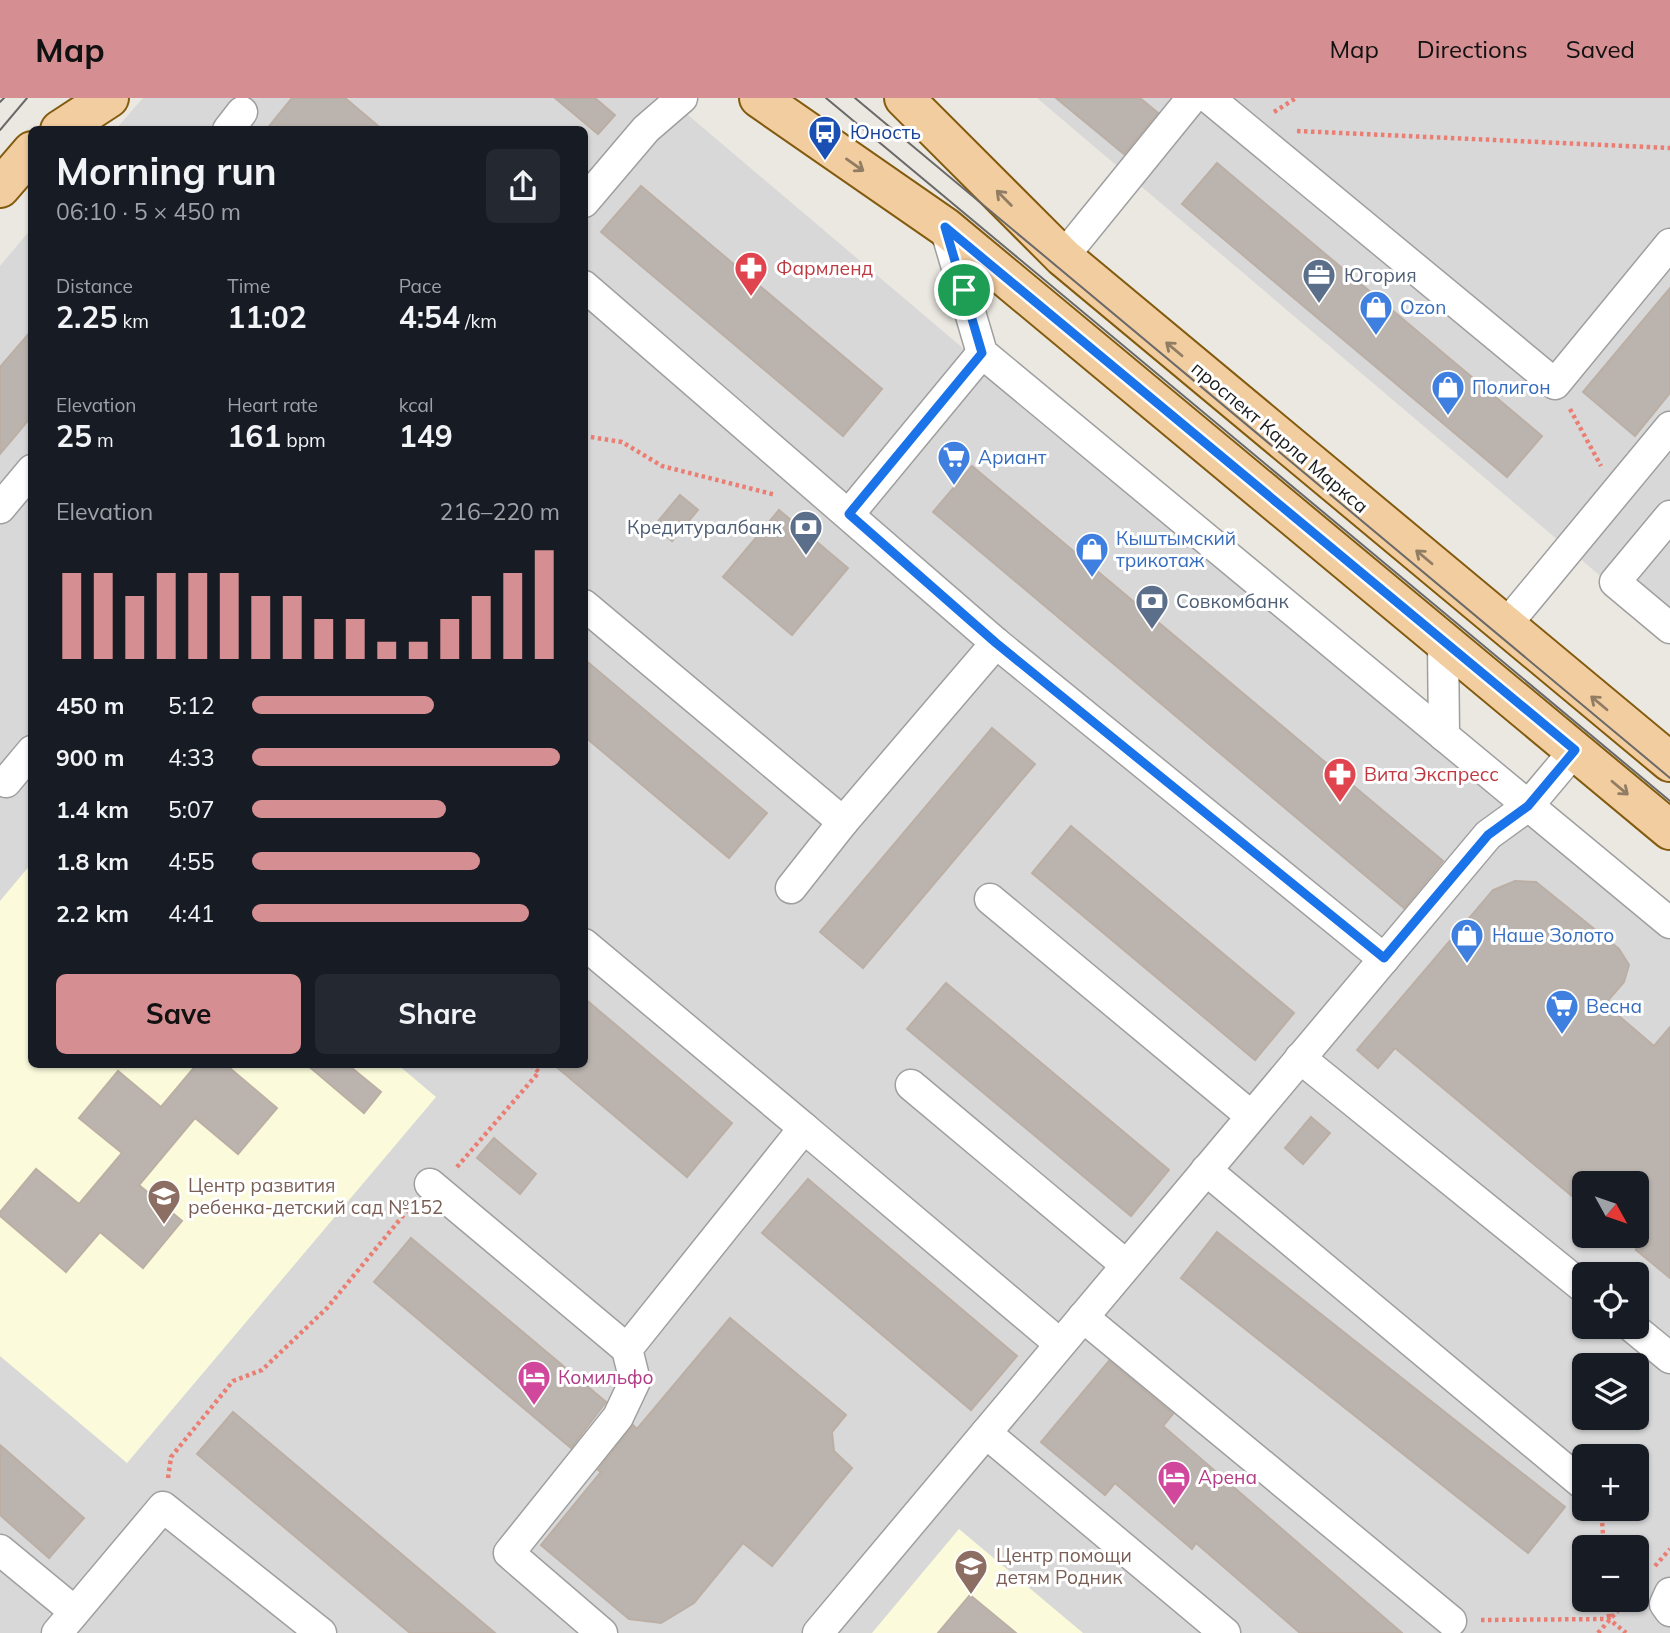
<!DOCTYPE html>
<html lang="en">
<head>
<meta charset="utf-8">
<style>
  :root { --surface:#171b24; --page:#242831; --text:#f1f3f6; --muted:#9ea1a6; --accent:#d58e91 }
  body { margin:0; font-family:Mulish,sans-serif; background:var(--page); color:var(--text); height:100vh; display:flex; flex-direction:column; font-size:26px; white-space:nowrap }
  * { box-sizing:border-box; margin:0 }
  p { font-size:23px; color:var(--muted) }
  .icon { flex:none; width:38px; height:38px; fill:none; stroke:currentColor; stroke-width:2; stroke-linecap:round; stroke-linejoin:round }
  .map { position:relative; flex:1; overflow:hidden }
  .sheet { position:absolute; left:28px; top:28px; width:560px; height:942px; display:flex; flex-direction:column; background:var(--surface); border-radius:10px; box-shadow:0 2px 5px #0004 }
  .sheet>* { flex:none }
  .needle { width:46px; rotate:130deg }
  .buttons { position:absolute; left:1572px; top:1073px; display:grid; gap:14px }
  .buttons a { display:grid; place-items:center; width:77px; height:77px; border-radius:10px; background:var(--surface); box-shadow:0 2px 5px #0004; font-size:35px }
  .pin { position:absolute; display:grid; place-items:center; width:60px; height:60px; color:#fff; margin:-30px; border:4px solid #fff; border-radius:50%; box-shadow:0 2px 7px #0007 }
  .round { display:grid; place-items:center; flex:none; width:74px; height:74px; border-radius:10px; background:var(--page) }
  .headline { display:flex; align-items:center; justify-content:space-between; height:119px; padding:0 28px }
  h1 { font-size:38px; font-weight:700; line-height:52px }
  .figures { display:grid; grid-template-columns:repeat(3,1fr); gap:10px; height:119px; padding:7px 28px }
  .figures div { display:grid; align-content:center }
  .figures b { font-size:30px; font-weight:700 }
  .figures small { font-size:19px; font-weight:400 }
  .figures p { font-size:19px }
  .chart { height:196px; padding:14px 28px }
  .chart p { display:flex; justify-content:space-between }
  .chart svg { width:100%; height:126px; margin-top:7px; stroke:var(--accent); stroke-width:6 }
  .action { display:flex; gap:14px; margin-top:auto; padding:14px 28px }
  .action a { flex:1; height:80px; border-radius:10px; background:var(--accent); color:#111; font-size:28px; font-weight:700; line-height:80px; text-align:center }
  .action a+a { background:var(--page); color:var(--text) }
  ul { padding:0 28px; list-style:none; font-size:23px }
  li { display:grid; grid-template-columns:112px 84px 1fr; align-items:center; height:52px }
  li i { height:18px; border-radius:9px; background:var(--accent) }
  header { display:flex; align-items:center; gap:42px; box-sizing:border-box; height:98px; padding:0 35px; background:var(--accent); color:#111 }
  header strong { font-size:33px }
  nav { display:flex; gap:38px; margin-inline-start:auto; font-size:24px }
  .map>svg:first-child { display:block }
  .residential { fill:#d9d8d8; fill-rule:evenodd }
  .education { fill:#fbfbdb }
  .building { fill:#bbb4ae; stroke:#bbafa5; stroke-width:2 }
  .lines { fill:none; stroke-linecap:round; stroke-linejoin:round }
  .minor-casing { stroke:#9f9f9f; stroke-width:33 }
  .major-casing { stroke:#835b0e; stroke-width:42 }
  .path { stroke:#eb7e73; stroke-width:4.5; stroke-dasharray:3.5 3.5; stroke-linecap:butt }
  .minor { stroke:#fff; stroke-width:30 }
  .major { stroke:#f2cda0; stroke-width:38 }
  .tram { stroke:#696969; stroke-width:2 }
  .oneway { stroke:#917d64 }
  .route-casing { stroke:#fff; stroke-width:14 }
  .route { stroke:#1a73e8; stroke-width:9 }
  .labels { text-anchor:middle; stroke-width:6; stroke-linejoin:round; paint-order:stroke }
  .transit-label { font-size:19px; fill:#164399; stroke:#fff; text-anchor:start }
  .health-label { font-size:19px; fill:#be3a42; stroke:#fff; text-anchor:start }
  .service-label { font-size:19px; fill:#4e5e75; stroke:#fff; text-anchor:start }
  .shop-label { font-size:19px; fill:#366cbe; stroke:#fff; text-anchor:start }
  .street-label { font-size:19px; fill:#1b1b1b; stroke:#fff }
  .education-label { font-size:19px; fill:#785e54; stroke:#fff; text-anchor:start }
  .hotel-label { font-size:19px; fill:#b23c85; stroke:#fff; text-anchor:start }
</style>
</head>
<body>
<header>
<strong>Map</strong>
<nav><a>Map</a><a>Directions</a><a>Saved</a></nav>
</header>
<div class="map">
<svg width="1670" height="1535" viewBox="0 0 1670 1535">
  <rect width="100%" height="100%" fill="#ebe8e1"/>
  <g class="residential">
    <path d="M143 0H668L984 268 1670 839V1535H0V168L31 131 32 966H584V32L116 31ZM1584 1085H1636V1138H1584ZM1584 1176H1636V1228H1584ZM1584 1267H1636V1320H1584ZM1584 1358H1636V1410H1584ZM1584 1449H1636V1502H1584Z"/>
    <polygon points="1037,0 1670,0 1670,537"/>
  </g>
  <g class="education">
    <polygon points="31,766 32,966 397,966 436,999 127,1365 0,1258 0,803"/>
    <polygon points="959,1431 1083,1535 872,1535"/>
  </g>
  <g class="building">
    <polygon points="292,0 345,0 383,32 266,32"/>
    <polygon points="555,0 595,0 615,17 598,36"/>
    <polygon points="1056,0 1140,0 1158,15 1124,56"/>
    <polygon points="1217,65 1542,338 1507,379 1182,106"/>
    <polygon points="641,88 882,291 843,338 601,134"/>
    <polygon points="1670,190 1670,295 1635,338 1583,294"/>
    <polygon points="32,232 32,318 0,356 0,269"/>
    <polygon points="972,368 1443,763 1404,810 933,414"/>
    <polygon points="680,397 698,412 672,443 654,428"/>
    <polygon points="779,412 848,470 792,537 723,479"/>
    <polygon points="584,561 767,715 729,760 584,638"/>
    <polygon points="992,630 1035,666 863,870 820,834"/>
    <polygon points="1071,728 1294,915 1255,962 1032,775"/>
    <polygon points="1515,783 1536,784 1619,851 1629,867 1624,884 1605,906 1654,948 1670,929 1670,1180 1636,1152 1636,1085 1584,1085 1584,1108 1395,950 1378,970 1357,952 1493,792"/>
    <polygon points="946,885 1169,1072 1131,1118 907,931"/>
    <polygon points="584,900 732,1025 687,1079 553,966 584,966"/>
    <polygon points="197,966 225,966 277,1010 238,1056 195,1020 139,1087 182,1123 143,1170 100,1134 66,1174 0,1118 0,1114 36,1071 79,1106 122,1055 79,1020 118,973 161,1009"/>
    <polygon points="306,966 347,966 381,994 364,1015"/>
    <polygon points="1311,1019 1330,1035 1303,1066 1285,1050"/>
    <polygon points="494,1040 536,1076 520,1096 477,1060"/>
    <polygon points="808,1081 1017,1258 971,1312 762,1135"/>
    <polygon points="1217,1134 1565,1409 1528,1455 1181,1180"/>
    <polygon points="411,1140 606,1304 571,1350 374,1184"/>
    <polygon points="730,1220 846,1317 832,1334 834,1353 852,1370 772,1468 743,1445 694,1505 661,1525 629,1521 541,1447 601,1374 598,1372 633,1327 637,1331"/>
    <polygon points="1109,1263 1173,1316 1163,1328 1402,1535 1300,1535 1196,1445 1192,1451 1115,1385 1105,1397 1041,1344"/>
    <polygon points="233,1314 495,1535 410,1535 197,1356"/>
    <polygon points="0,1347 84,1420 49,1460 0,1417"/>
    <polygon points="970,1497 1016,1535 938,1535"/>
  </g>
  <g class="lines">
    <defs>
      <g id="minor">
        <polyline points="1209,0 1555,286 1670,146"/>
        <polyline points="228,32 242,14"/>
        <polyline points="584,104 646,31 682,0"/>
        <polyline points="945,129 982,255 1670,825"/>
        <polyline points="1063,159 1192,0"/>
        <polyline points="584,188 996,545 1384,861"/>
        <polyline points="0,410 32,372"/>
        <polyline points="849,416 982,255"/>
        <polyline points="1670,418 1615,484 1670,530"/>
        <polyline points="584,507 843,724 996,545"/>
        <polyline points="1506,527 1670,329"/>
        <polyline points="1443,544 1444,638"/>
        <polyline points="6,684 32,653"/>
        <polyline points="791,790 843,724"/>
        <polyline points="990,801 1251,1018"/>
        <polyline points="584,846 804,1030 627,1251"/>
        <polyline points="1300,960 1584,1190"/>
        <polyline points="911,987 1126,1167"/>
        <polyline points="804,1030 1060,1246"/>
        <polyline points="1206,1072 1584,1387"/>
        <polyline points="430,1086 627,1251 635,1283 618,1319 509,1455 602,1535"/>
        <polyline points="1083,1219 1451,1523"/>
        <polyline points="1631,1228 1670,1260"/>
        <polyline points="986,1335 1225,1535"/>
        <polyline points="0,1452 74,1513"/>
        <polyline points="1670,1495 1665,1506 1670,1513"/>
        <polyline points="57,1535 163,1409 321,1535"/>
        <polyline points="818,1535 1488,737 1528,708 1575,652"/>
      </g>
      <g id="major">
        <polyline points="759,0 945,129 1670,732"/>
        <polyline points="904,0 1063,159 1670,664"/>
        <polyline points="60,32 109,0"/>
        <polyline points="0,90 32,53"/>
      </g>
    </defs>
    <use href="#minor" class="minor-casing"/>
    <use href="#major" class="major-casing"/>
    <g class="path">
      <polyline points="1274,14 1296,0"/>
      <polyline points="1297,33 1670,50"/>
      <polyline points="1570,311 1601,368"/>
      <polyline points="584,338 622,344 662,368 776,397"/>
      <polyline points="457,1069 539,974 530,966"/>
      <polyline points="168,1380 171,1359 233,1283 262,1272 327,1210 411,1108"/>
      <polyline points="1601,1411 1604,1449"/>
      <polyline points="1655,1468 1670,1451"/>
      <polyline points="1608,1502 1609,1521"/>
      <polyline points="1481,1522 1609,1521 1626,1535"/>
      <polyline points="1598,1535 1627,1502"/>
    </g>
    <use href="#minor" class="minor"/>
    <use href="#major" class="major"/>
    <g class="tram">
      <polyline points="826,0 1670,703"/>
      <polyline points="855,0 1670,680"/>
      <polyline points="0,4 4,0"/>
      <polyline points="0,32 27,0"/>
    </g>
  </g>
  <defs><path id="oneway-shaft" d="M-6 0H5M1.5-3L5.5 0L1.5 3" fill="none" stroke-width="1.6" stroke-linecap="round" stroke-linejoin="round" transform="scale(1.75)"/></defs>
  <g class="oneway">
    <use href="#oneway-shaft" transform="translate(855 67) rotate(35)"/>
    <use href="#oneway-shaft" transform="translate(1004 100) rotate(-135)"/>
    <use href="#oneway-shaft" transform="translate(1174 251) rotate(-140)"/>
    <use href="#oneway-shaft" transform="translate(1424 459) rotate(-140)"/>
    <use href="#oneway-shaft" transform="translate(1599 605) rotate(-140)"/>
    <use href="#oneway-shaft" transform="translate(1620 690) rotate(40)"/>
  </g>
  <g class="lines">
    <defs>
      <polygon id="route" points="945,129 1575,652 1528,708 1488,737 1384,860 996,545 849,416 982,255"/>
    </defs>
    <use href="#route" class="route-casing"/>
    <use href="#route" class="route"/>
  </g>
  <defs>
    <symbol id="bus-pin" viewBox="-11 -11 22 30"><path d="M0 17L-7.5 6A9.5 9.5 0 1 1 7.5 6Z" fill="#1a4fb4" stroke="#fff"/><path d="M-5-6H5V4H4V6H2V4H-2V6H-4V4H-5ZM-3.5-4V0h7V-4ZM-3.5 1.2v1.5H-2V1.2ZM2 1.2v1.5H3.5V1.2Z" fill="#fff"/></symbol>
    <symbol id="pharmacy-pin" viewBox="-11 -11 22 30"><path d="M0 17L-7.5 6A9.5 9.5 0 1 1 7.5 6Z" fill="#e0444e" stroke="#fff"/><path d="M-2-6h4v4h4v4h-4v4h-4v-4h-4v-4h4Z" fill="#fff"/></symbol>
    <symbol id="office-pin" viewBox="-11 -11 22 30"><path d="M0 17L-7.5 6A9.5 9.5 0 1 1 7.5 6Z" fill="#5c6f8a" stroke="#fff"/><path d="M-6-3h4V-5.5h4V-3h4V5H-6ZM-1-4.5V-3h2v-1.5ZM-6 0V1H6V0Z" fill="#fff"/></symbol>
    <symbol id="shop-pin" viewBox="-11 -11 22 30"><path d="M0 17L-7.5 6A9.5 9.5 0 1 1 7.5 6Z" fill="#3f7fe0" stroke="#fff"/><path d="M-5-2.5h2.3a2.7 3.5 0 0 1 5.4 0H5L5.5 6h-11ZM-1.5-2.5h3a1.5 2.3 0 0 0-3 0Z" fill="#fff"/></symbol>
    <symbol id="supermarket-pin" viewBox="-11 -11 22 30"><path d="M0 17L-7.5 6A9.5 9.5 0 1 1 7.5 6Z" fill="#3f7fe0" stroke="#fff"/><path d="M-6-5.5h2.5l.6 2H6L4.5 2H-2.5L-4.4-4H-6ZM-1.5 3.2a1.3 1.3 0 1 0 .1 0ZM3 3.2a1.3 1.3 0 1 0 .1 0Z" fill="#fff"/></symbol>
    <symbol id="bank-pin" viewBox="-11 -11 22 30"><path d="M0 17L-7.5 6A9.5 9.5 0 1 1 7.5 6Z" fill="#5c6f8a" stroke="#fff"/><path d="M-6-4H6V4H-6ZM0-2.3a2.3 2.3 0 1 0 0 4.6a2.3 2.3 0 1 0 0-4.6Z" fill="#fff"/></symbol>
    <symbol id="school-pin" viewBox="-11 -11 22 30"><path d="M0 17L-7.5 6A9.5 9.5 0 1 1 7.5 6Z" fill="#8d6e63" stroke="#fff"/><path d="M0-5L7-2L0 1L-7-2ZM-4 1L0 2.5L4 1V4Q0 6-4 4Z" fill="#fff"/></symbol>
    <symbol id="hotel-pin" viewBox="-11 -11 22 30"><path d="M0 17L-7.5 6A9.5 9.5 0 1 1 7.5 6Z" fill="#d1479c" stroke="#fff"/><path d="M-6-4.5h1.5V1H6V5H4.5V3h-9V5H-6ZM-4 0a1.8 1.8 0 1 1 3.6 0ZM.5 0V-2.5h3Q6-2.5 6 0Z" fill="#fff"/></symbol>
  </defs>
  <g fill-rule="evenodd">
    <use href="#bus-pin" x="806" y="15" width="38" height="52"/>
    <use href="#pharmacy-pin" x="732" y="151" width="38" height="52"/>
    <use href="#office-pin" x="1300" y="158" width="38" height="52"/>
    <use href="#shop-pin" x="1357" y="190" width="38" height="52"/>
    <use href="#shop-pin" x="1429" y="270" width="38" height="52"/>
    <use href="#supermarket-pin" x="935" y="340" width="38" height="52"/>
    <use href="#bank-pin" x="787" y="410" width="38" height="52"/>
    <use href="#shop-pin" x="1073" y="432" width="38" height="52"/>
    <use href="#bank-pin" x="1133" y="484" width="38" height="52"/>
    <use href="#pharmacy-pin" x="1321" y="657" width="38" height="52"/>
    <use href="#shop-pin" x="1448" y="818" width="38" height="52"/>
    <use href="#supermarket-pin" x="1543" y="889" width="38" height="52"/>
    <use href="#school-pin" x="145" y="1079" width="38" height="52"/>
    <use href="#hotel-pin" x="515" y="1260" width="38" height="52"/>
    <use href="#hotel-pin" x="1155" y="1360" width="38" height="52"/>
    <use href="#school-pin" x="952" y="1449" width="38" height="52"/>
  </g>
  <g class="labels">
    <g class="transit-label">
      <text x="850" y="41">Юность</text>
    </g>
    <g class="health-label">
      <text x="776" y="177">Фармленд</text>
      <text x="1364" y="683">Вита Экспресс</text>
    </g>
    <g class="service-label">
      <text x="1344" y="184">Югория</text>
      <text x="782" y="436" text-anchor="end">Кредитуралбанк</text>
      <text x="1176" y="510">Совкомбанк</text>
    </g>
    <g class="shop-label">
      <text x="1400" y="216">Ozon</text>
      <text x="1472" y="296">Полигон</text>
      <text x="978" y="366">Ариант</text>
      <text x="1116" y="447">Кыштымский<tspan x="1116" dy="22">трикотаж</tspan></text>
      <text x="1492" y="844">Наше Золото</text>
      <text x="1586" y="915">Весна</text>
    </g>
    <g class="street-label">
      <text transform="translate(1280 339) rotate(40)" y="7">проспект Карла Маркса</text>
    </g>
    <g class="education-label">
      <text x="188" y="1094">Центр развития<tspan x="188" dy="22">ребенка-детский сад №152</tspan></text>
      <text x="996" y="1464">Центр помощи<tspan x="996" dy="22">детям Родник</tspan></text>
    </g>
    <g class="hotel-label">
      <text x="558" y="1286">Комильфо</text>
      <text x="1198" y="1386">Арена</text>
    </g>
  </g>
</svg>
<div class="buttons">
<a><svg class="needle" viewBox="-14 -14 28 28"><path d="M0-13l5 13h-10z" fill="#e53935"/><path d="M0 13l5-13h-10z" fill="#9ea1a6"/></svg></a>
<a><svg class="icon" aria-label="locate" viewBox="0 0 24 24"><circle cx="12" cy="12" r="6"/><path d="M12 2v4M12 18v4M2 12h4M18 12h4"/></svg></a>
<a><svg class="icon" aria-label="layers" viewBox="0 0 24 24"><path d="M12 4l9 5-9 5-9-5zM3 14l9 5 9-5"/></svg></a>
<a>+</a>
<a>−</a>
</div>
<div class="pin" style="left:964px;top:192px;background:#1e9e55"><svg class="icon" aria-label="arrive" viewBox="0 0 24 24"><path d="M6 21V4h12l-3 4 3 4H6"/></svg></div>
<section class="sheet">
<div class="headline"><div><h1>Morning run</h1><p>06:10 · 5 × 450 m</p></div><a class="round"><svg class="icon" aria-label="share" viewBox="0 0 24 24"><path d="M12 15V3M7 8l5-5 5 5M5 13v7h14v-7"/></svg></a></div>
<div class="figures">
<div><p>Distance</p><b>2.25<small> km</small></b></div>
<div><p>Time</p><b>11:02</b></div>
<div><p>Pace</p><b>4:54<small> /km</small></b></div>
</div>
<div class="figures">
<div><p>Elevation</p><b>25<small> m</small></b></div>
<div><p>Heart rate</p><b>161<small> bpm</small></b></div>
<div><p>kcal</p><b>149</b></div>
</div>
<div class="chart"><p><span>Elevation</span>216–220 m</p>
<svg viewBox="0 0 160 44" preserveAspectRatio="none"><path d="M5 44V14M15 44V14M25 44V22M35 44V14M45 44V14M55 44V14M65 44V22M75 44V22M85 44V30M95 44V30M105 44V38M115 44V38M125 44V30M135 44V22M145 44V14M155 44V6"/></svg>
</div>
<ul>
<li><b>450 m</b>5:12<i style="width:59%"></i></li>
<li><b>900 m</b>4:33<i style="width:100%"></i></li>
<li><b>1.4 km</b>5:07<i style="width:63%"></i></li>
<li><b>1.8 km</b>4:55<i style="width:74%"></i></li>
<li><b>2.2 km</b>4:41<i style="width:90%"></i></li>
</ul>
<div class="action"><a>Save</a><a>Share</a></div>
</section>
</div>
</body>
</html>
